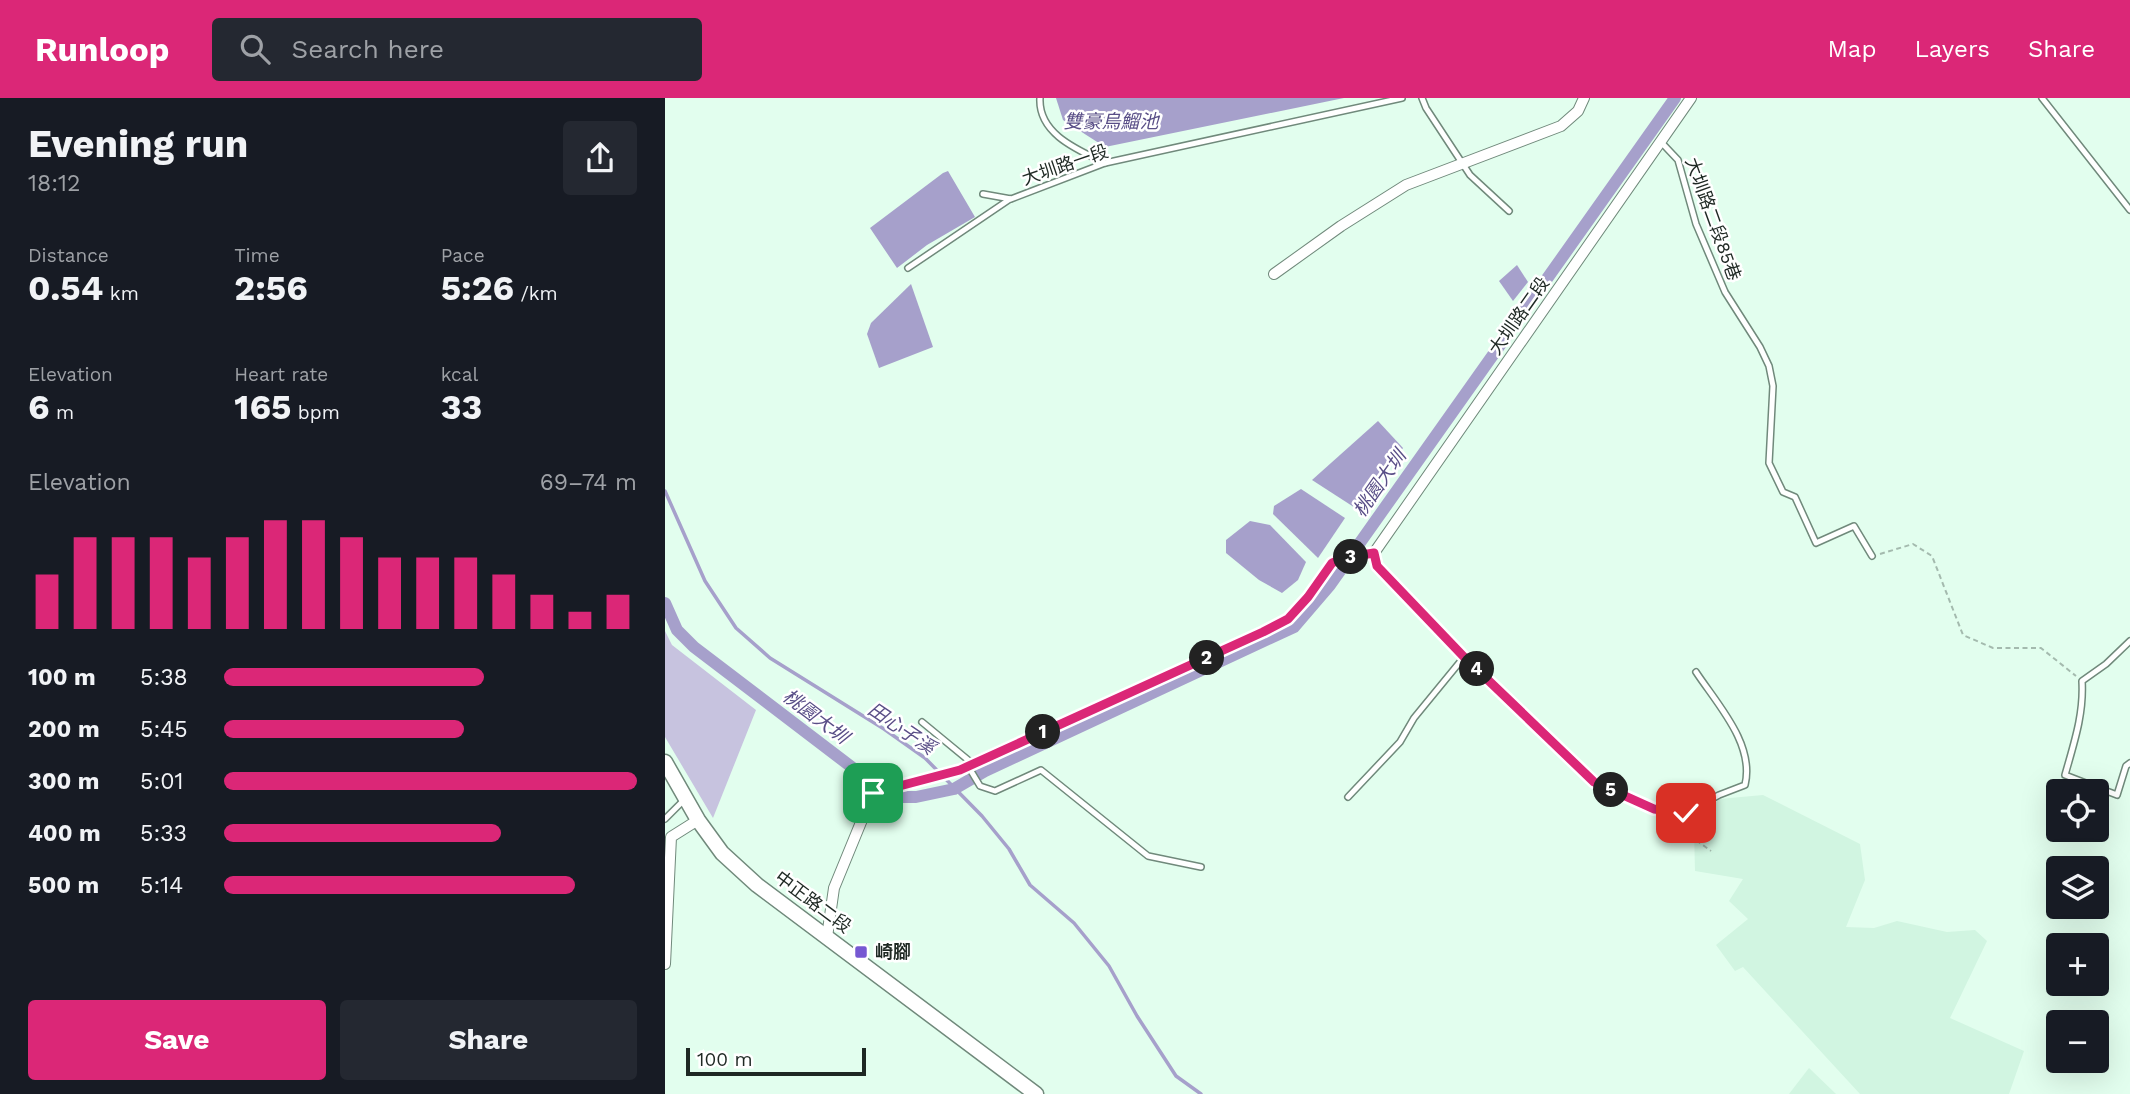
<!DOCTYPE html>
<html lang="en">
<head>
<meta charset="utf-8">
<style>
  :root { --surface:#171b24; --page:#242831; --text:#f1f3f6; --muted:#9ea1a6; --accent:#db2777 }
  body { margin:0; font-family:"Work Sans","Noto Sans TC",sans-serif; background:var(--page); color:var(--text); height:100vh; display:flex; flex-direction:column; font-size:26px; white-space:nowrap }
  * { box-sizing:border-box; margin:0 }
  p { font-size:23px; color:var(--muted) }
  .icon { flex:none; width:38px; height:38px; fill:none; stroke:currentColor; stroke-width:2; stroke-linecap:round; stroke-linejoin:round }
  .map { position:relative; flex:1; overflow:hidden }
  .drawer { display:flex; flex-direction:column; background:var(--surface); width:665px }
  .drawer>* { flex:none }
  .fabs { position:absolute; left:1381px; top:681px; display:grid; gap:14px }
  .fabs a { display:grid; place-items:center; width:63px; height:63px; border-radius:7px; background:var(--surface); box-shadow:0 7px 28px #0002; font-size:35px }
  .scale { position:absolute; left:21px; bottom:18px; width:180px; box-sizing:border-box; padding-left:7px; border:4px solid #1e2823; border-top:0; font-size:19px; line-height:24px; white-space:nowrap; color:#1e2823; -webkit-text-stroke:5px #fff; paint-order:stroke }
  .pin { position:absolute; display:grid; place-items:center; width:60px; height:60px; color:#fff; margin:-30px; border-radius:14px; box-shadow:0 4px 10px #0006 }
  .km { position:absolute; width:35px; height:35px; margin:-18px; border-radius:50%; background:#222; color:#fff; font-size:19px; line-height:35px; text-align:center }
  .round { display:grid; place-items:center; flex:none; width:74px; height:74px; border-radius:7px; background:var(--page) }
  .head { display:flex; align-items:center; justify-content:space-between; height:119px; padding:0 28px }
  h1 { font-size:38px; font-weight:700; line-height:52px }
  .stats { display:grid; grid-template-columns:repeat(3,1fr); gap:10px; height:119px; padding:7px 28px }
  .stats div { display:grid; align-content:center }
  .stats b { font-size:35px; font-weight:700 }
  .stats small { font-size:19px; font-weight:400 }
  .stats p { font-size:19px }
  .chart { height:196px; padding:14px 28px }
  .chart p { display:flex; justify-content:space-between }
  .chart svg { width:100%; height:126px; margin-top:7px; stroke:var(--accent); stroke-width:6 }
  .primary-button { display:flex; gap:14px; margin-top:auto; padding:14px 28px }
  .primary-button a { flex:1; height:80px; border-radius:7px; background:var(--accent); color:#fff; font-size:28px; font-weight:700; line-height:80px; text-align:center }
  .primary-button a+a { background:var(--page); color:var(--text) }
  ul { padding:0 28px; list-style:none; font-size:23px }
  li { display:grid; grid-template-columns:112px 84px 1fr; align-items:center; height:52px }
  li i { height:18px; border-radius:9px; background:var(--accent) }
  header { display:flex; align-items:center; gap:42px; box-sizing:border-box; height:98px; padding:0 35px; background:var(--accent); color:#fff }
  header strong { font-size:33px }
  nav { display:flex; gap:38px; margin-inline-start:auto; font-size:24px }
  .search { width:490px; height:63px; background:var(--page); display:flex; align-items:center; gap:18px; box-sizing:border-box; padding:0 24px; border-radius:7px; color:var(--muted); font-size:26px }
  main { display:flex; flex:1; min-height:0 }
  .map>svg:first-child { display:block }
  .built { fill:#d1f5e1 }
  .green { fill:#c7c3df }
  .water { fill:#a6a0cb }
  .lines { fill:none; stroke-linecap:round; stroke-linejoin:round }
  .stream { stroke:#a6a0cb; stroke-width:3.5 }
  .canal { stroke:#a6a0cb; stroke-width:12 }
  .lane-casing { stroke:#70897b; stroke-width:8 }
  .street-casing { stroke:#70897b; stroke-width:12 }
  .secondary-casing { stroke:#70897b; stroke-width:17 }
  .path { stroke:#a4baae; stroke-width:2; stroke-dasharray:5 3.5; stroke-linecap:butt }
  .lane { stroke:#fff; stroke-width:5 }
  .street { stroke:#fff; stroke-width:10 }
  .secondary { stroke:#fff; stroke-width:14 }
  .route-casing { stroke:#fff; stroke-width:14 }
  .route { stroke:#db2777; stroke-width:9 }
  .poi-dot { fill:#7658d2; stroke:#fff; stroke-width:2.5 }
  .labels { text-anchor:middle; stroke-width:5; stroke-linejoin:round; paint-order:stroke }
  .street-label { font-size:18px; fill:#1e2823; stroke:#fff }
  .poi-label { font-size:18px; font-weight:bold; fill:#1e2823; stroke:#fff; text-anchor:start }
  .water-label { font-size:19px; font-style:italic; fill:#594e87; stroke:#fff }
</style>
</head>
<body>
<header>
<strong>Runloop</strong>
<div class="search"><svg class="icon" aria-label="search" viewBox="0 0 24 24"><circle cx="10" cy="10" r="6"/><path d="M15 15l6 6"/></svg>Search here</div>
<nav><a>Map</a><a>Layers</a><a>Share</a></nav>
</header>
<main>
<section class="drawer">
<div class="head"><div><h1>Evening run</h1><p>18:12</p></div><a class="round"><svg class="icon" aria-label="share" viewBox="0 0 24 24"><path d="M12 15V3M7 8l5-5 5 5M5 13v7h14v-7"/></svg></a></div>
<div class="stats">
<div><p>Distance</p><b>0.54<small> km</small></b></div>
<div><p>Time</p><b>2:56</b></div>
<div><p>Pace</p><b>5:26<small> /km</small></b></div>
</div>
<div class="stats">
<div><p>Elevation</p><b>6<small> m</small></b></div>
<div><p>Heart rate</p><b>165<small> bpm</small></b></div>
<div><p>kcal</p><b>33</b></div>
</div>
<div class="chart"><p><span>Elevation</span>69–74 m</p>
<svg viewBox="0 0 160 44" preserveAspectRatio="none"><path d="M5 44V25M15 44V12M25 44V12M35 44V12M45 44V19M55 44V12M65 44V6M75 44V6M85 44V12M95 44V19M105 44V19M115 44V19M125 44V25M135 44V32M145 44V38M155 44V32"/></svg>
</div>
<ul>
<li><b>100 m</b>5:38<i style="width:63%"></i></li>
<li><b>200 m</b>5:45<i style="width:58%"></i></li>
<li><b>300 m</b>5:01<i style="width:100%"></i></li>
<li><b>400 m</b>5:33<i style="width:67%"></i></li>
<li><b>500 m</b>5:14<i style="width:85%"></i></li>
</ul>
<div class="primary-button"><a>Save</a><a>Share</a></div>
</section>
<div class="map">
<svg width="1465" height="996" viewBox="0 0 1465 996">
  <rect width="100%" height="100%" fill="#e2feee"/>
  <g class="built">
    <polygon points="1098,697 1195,746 1200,782 1181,829 1209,830 1232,823 1282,834 1310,832 1322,843 1285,920 1359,953 1344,996 1195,996 1078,869 1070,873 1051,847 1083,821 1064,803 1078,781 1030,773 1029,731 1054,701"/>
    <polygon points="1144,970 1171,996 1124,996"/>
  </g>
  <polygon class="green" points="0,533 7,547 91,612 48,720 0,639"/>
  <g class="water">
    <polygon points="391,0 679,0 440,49 398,22"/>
    <polygon points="283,73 310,119 262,147 232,170 205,130 278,75"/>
    <polygon points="852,167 863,184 848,203 834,183"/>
    <polygon points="246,186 268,249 214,270 202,236 206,225"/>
    <polygon points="713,323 738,350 695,413 647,382"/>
    <polygon points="636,391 680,420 653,460 608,416 609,408"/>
    <polygon points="585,423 605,427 641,464 633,482 617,495 594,482 561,455 561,442"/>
  </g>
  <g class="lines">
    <polyline class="stream" points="0,393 40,483 71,530 105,560 219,631 260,660 317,718 344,751 365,787 409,825 444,868 472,918 511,978 536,996"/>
    <polyline class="canal" points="0,505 12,532 29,549 201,680 238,699 251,699 289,691 320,673 629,529 665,487 1010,0"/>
    <defs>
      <g id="lane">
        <path d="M375 0C373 36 413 52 440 65"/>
        <polyline points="757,0 761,10 805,77 844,113"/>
        <polyline points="1377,0 1465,112"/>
        <polyline points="995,43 1013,62 1031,126 1060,194 1095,249 1104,268 1108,288 1104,365 1118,394 1130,399 1151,445 1189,428 1207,458"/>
        <polyline points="318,96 346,101 440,65 737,0"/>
        <polyline points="243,170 345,101"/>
        <path d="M709 455 712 468 799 559 929 684 989 711 1021 715 1054 697 1080 687C1090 646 1052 606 1031 574"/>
        <path d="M1465 543 1441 566 1417 583C1419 616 1409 645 1400 677L1452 697 1461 668 1465 665"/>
        <polyline points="257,624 308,666"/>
        <polyline points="303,668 315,688 330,693 376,672 483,758 536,769"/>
        <polyline points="683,699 735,644 749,620 799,559"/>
        <polyline points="0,721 20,701"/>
      </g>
      <g id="street">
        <polyline points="609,176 676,128 741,87 896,28 913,13 919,0"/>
        <polyline points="162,839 169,790 208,695 294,672 598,534 623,521 643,499 667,465 679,460 709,455 1026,0"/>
        <polyline points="0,866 6,739 33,722"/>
      </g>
      <polyline id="secondary" points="0,664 33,722 57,755 92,787 371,996"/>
    </defs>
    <use href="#lane" class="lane-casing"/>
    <use href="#street" class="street-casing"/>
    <use href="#secondary" class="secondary-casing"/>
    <g class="path">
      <polyline points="1215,456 1248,446 1267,458 1298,537 1328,550 1376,550 1411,578"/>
      <polyline points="1004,722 1046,753"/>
    </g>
    <use href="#lane" class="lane"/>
    <use href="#street" class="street"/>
    <use href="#secondary" class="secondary"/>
  </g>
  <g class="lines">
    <defs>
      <polyline id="route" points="208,695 295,672 598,534 623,521 643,499 667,465 678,460 709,455 712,468 799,559 929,684 989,711 1021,715"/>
    </defs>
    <use href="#route" class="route-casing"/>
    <use href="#route" class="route"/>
  </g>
  <rect class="poi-dot" x="189" y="847" width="14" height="14" rx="3.5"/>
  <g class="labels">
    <g class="street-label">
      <text transform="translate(400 67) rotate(-19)" y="6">大圳路一段</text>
      <text transform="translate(1048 121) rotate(70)" y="6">大圳路二段85巷</text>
      <text transform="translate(854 218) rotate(-55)" y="6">大圳路二段</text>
      <text transform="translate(148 804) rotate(37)" y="6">中正路二段</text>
    </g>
    <g class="poi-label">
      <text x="210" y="860">崎腳</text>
    </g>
    <g class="water-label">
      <text x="446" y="30">雙豪烏鰡池</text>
      <text transform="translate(714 385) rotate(-55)" y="7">桃園大圳</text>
      <text transform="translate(151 618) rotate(37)" y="7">桃園大圳</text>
      <text transform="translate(237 630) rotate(34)" y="7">田心子溪</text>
    </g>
  </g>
</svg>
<div class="fabs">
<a><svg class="icon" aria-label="locate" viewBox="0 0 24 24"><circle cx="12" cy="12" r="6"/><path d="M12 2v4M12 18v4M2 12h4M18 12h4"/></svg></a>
<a><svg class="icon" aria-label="layers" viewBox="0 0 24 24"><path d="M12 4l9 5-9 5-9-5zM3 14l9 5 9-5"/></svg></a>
<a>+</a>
<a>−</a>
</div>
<div class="scale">100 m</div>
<div class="pin" style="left:208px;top:695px;background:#1e9e55"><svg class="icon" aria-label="arrive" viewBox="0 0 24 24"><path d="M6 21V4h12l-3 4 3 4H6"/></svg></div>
<div class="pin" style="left:1021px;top:715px;background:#d93025"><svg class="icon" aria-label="check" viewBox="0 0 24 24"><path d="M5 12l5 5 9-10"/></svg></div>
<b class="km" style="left:378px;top:634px">1</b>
<b class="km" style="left:542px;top:560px">2</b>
<b class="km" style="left:686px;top:459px">3</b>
<b class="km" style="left:812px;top:571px">4</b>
<b class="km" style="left:946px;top:692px">5</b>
</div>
</main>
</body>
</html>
